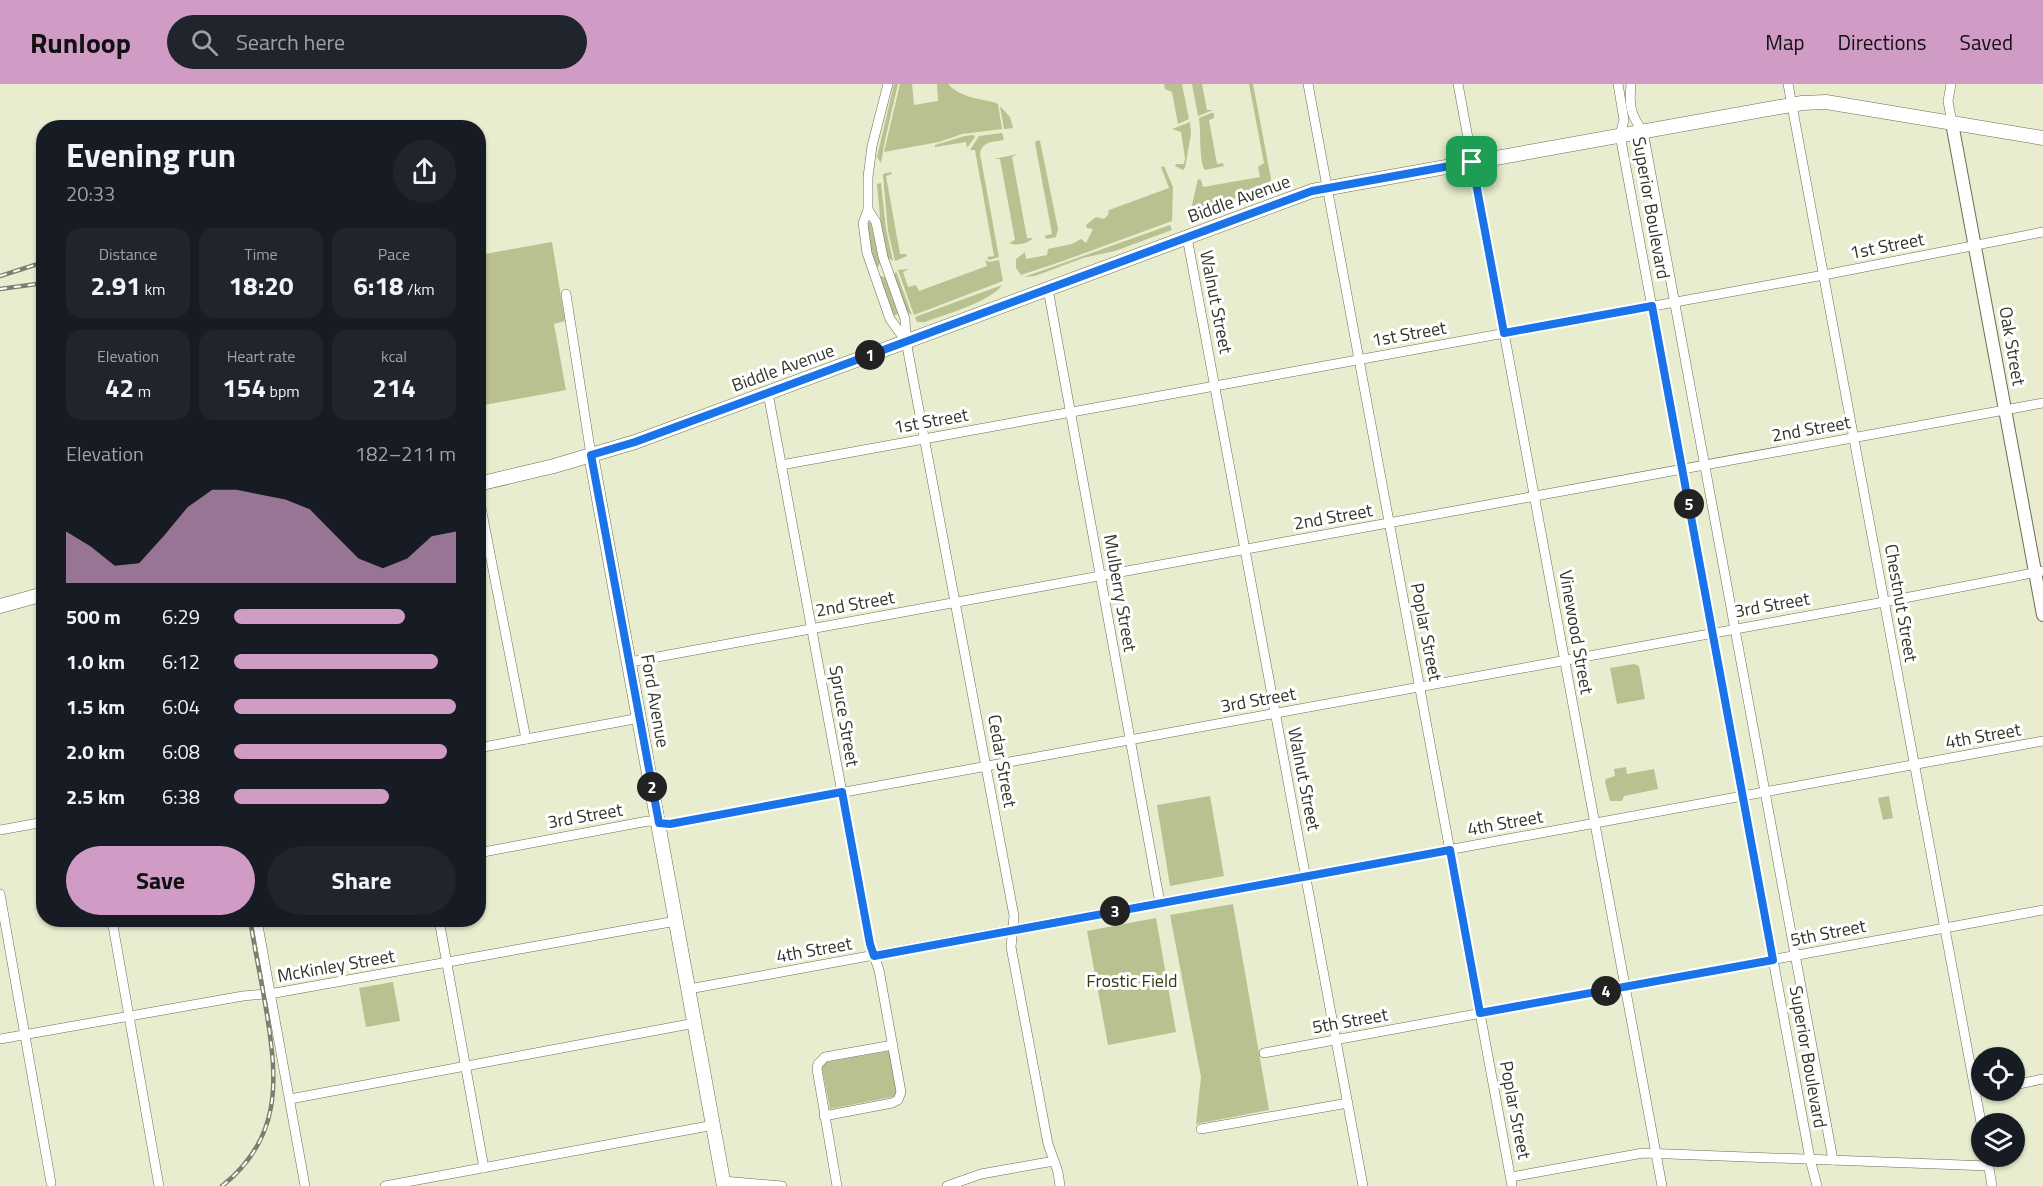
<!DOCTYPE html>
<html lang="en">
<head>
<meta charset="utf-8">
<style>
  :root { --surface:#171b24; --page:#20242c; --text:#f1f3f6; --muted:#9ea1a6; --accent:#d09cc6 }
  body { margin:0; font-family:"Titillium Web",sans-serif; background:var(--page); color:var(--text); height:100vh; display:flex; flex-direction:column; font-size:22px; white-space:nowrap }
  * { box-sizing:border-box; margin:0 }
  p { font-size:20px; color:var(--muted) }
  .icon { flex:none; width:33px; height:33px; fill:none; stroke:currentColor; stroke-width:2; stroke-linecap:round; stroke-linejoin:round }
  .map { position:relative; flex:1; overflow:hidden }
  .details { position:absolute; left:36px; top:36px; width:450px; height:807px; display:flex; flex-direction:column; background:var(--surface); border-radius:24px; box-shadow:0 2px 4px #0004 }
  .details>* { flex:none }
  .fabs { position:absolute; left:1971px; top:963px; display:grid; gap:12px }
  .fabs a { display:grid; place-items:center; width:54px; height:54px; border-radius:50%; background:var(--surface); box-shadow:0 2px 4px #0004; font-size:30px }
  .pin { position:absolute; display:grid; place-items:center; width:51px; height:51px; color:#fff; margin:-26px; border-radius:12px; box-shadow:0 3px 9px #0006 }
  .km { position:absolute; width:30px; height:30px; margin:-15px; border-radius:50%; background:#222; color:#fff; font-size:16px; line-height:30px; text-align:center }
  .round { display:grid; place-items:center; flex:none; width:63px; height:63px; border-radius:32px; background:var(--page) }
  .headline { display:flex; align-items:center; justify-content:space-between; height:102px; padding:0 30px }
  h1 { font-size:33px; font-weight:700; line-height:45px }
  .figures { display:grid; grid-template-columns:repeat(3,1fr); gap:9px; height:102px; padding:6px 30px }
  .figures div { display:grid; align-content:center; border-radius:15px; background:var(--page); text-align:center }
  .figures b { font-size:26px; font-weight:700 }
  .figures small { font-size:16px; font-weight:400 }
  .figures p { font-size:16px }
  .chart { height:168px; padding:12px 30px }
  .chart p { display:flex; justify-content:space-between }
  .chart svg { width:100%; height:108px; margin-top:6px; fill:var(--accent); opacity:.7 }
  .cta { display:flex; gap:12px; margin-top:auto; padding:12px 30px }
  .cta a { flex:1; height:69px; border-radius:36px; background:var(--accent); color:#111; font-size:24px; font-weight:700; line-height:69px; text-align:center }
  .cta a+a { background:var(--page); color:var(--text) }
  ul { padding:0 30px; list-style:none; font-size:20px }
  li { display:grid; grid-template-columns:96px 72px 1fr; align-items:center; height:45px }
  li i { height:15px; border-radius:8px; background:var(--accent) }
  header { display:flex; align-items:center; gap:36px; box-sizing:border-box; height:84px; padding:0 30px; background:var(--accent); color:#111 }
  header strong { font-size:28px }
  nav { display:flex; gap:33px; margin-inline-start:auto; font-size:21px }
  .search { width:420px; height:54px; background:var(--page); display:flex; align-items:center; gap:15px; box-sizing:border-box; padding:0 21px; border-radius:33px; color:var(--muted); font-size:22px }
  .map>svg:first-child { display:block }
  .green { fill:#bac190 }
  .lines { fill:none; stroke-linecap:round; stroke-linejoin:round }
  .minor-casing { stroke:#6a6e53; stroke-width:10 }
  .tertiary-casing { stroke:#6a6e53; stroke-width:14 }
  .secondary-casing { stroke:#6a6e53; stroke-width:15 }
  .minor { stroke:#fff; stroke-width:9 }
  .tertiary { stroke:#fff; stroke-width:12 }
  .secondary { stroke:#fff; stroke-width:14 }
  .rail-casing { stroke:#7b7f6b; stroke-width:4.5 }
  .rail { stroke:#fff; stroke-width:2; stroke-dasharray:7; stroke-linecap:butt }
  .route-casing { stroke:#fff; stroke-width:12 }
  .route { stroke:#1a73e8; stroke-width:8 }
  .labels { text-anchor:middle; stroke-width:6; stroke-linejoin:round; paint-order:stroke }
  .street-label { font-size:18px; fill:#323428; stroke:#fff }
  .park-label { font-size:18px; fill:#373c14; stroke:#fff }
</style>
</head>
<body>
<header>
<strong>Runloop</strong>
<div class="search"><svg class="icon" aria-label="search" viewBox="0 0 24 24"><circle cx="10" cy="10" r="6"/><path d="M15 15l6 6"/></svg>Search here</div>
<nav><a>Map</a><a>Directions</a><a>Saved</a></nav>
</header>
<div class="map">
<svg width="2043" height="1102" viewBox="0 0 2043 1102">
  <rect width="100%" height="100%" fill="#e7edce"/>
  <g class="green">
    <polygon points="894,0 898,0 885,56 881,79 877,73"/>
    <path d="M900 0H912L914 21 938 17 937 0H948C961 14 978 14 996 19L998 20 1002 45 962 50 939 58 884 68Z"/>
    <polygon points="1164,0 1182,0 1189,35 1178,40 1172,8 1165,5"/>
    <polygon points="1192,0 1202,0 1207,26 1213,26 1198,32"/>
    <polygon points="1249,0 1253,0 1272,100 1193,131 1192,121 1198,95 1201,96 1203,103 1260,93 1258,83 1264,79"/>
    <polygon points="1000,22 1010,33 1013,44 1004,45"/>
    <path d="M1211 29H1214V34L1209 36 1217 80 1223 79 1224 82 1205 86C1199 79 1201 47 1199 34Z"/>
    <polygon points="1190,38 1191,50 1185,84 1183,86 1175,82 1176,80 1184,80 1185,74 1181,48 1172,45"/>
    <path d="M1002 49 1004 56C993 58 982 57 980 70L999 173 989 176 987 173 994 172 975 66H970L979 52Z"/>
    <polygon points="974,51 975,53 967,64 966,58 935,63 935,61 965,52"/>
    <polygon points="1037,56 1040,57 1058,145 1056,153 1047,155 1044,152 1052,150 1035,59"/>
    <path d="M1018 70 1012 73 1027 154H1033C1028 160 1015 162 1009 159L1015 156 1000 75H994Z"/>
    <polygon points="1164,82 1173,103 1172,137 1063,177 1021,191 1016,184 1016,175 1025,168 1026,175 1047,171 1048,165 1072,160 1081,155 1086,159 1093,145 1087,144 1086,141 1096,133 1104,135 1108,131 1109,126 1169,104 1161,83"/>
    <polygon points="891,88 892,90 886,92 900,170 906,170 907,172 895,177 888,147 883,92 883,90"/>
    <polygon points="881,99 886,145 893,177 887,173 882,154 877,100"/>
    <polygon points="867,138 871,139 880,179 878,183 876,182 870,164"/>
    <polygon points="1170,141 1172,146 1169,147 1115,167 1083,174 1035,192 1024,193"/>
    <polygon points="552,158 565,237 554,240 566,306 479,322 479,171"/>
    <polygon points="985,176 989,178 999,176 1003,197 914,231 898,186 909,185 903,188 908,203 916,201 919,207 987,182"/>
    <polygon points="896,187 912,231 906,227 894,192"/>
    <polygon points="881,192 885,193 898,230 893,232 880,194"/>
    <path d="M1002 201C992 217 944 231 925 238H917L915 233Z"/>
    <polygon points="1634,580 1639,582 1645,615 1617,620 1610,584"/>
    <polygon points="1626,683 1627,690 1654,685 1658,705 1624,712 1622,717 1610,717 1605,698 1606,695 1615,692 1614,685"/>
    <polygon points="1210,712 1224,792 1170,802 1157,721"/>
    <polygon points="1889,712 1893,734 1883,736 1878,714"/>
    <polygon points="1233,820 1269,1026 1196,1040 1201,993 1170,831"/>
    <polygon points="1156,834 1176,948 1108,961 1087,847"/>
    <polygon points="393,898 400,937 366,943 359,904"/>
    <polygon points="889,967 897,1012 830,1025 821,979"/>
  </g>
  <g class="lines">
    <defs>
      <g id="minor">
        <polyline points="888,0 872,62 868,93 868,126 863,139 867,169 890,235 906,257"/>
        <polyline points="1308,0 1512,1102"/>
        <polyline points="1458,0 1662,1102"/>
        <polyline points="1618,0 1624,36 1620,51 1810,1075 1817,1102"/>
        <path d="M1631 0C1629 20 1630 31 1643 47L1833 1076"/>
        <polyline points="1788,0 1982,1044"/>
        <polyline points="1951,0 1948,17 1952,39"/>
        <polyline points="868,126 876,138 883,173 905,235 906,257 1014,832 1011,863 1048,1060 1058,1088 1060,1102"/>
        <polyline points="1187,153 1363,1102"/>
        <polyline points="1048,205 1160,819"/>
        <polyline points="566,210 591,371"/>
        <polyline points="768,309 870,860 879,886 901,1008 898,1016 892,1019 824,1032"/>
        <polyline points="781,381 1824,191 2043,148"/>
        <polyline points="478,408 526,655"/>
        <polyline points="630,578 2043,319"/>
        <polyline points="478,664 640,634"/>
        <polyline points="0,746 44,738"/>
        <polyline points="478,769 648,737 670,740 1884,518 2043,487"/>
        <polyline points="0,810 51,1099"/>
        <polyline points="112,836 159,1102"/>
        <polyline points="257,836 305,1102"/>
        <polyline points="439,836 484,1084"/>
        <polyline points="689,905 2043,657"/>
        <polyline points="0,955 243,912 275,909 676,837"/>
        <polyline points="1264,969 2043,826"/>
        <polyline points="2014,1001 2043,995"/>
        <polyline points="290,1015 695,939"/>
        <polyline points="1201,1045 1348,1019"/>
        <polyline points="1987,1072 1992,1102"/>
        <polyline points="1511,1093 1643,1069 1989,1082"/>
        <polyline points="723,1097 782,1102"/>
        <polyline points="385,1102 714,1041"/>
        <polyline points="837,1102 817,985 818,980 825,973 893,961"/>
        <polyline points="947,1102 981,1090 1054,1077"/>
      </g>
      <polyline id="tertiary" points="1952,39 2043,531"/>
      <g id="secondary">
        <polyline points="591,371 724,1102"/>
        <polyline points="478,400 554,382 635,358 1312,107 1802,19 1826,18 2043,54"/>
        <polyline points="0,522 44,510"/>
      </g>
    </defs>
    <use href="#minor" class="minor-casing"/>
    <use href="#tertiary" class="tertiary-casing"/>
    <use href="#secondary" class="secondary-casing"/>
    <use href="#minor" class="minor"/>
    <use href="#tertiary" class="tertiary"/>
    <use href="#secondary" class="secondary"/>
    <defs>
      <g id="rail">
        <polyline points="0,192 44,178"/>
        <polyline points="0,205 44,199"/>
        <polyline points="43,367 44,367"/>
        <path d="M222 1102C281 1055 278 999 267 931 262 899 255 867 250 836"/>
      </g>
    </defs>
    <use href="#rail" class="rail-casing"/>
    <use href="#rail" class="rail"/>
  </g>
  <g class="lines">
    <defs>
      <polygon id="route" points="1472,78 1504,249 1652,222 1773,876 1480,929 1450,766 874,872 870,860 842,708 670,740 659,739 591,371 635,358 1312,107"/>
    </defs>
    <use href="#route" class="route-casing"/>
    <use href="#route" class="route"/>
  </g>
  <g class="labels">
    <g class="street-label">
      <text transform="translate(1239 115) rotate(-20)" y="6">Biddle Avenue</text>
      <text transform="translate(1651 124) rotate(80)" y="6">Superior Boulevard</text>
      <text transform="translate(1887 162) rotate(-11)" y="6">1st Street</text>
      <text transform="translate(1216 218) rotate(79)" y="6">Walnut Street</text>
      <text transform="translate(1409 250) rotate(-10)" y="6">1st Street</text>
      <text transform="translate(2012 262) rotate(80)" y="6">Oak Street</text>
      <text transform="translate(783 284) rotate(-20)" y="6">Biddle Avenue</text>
      <text transform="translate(931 337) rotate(-10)" y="6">1st Street</text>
      <text transform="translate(1811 345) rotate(-10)" y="6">2nd Street</text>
      <text transform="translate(1333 433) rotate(-10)" y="6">2nd Street</text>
      <text transform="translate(1120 509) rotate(80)" y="6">Mulberry Street</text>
      <text transform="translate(1901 519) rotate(80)" y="6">Chestnut Street</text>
      <text transform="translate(855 520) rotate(-10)" y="6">2nd Street</text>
      <text transform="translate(1772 521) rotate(-10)" y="6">3rd Street</text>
      <text transform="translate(1426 548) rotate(79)" y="6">Poplar Street</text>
      <text transform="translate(1576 548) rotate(80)" y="6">Vinewood Street</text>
      <text transform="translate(1258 616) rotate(-10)" y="6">3rd Street</text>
      <text transform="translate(655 617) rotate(80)" y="6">Ford Avenue</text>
      <text transform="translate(844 632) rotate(80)" y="6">Spruce Street</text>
      <text transform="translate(1983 652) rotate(-10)" y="6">4th Street</text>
      <text transform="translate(1002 677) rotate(80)" y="6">Cedar Street</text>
      <text transform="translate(1304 695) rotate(79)" y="6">Walnut Street</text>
      <text transform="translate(585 732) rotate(-10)" y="6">3rd Street</text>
      <text transform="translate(1505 739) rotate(-10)" y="6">4th Street</text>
      <text transform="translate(1828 849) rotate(-11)" y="6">5th Street</text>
      <text transform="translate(814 866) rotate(-10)" y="6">4th Street</text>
      <text transform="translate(336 882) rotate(-10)" y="6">McKinley Street</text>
      <text transform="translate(1350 937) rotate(-10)" y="6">5th Street</text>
      <text transform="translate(1808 973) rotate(80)" y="6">Superior Boulevard</text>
      <text transform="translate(1515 1026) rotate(79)" y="6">Poplar Street</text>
    </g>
    <g class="park-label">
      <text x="1132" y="903">Frostic Field</text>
    </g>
  </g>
</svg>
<div class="fabs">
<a><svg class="icon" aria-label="locate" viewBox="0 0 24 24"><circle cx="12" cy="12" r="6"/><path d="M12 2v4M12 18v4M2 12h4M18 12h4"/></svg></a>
<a><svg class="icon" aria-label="layers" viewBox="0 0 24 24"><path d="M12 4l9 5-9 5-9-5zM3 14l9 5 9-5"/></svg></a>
</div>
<div class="pin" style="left:1472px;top:78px;background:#1e9e55"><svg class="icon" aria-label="arrive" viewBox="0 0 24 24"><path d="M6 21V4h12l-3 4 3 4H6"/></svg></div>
<b class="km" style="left:870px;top:271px">1</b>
<b class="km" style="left:652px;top:703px">2</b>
<b class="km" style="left:1115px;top:827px">3</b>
<b class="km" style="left:1606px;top:907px">4</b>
<b class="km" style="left:1689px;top:420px">5</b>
<section class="details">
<div class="headline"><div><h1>Evening run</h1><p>20:33</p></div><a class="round"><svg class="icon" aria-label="share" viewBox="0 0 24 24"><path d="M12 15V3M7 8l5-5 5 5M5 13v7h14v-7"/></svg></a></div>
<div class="figures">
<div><p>Distance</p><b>2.91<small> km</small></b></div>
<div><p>Time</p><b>18:20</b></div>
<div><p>Pace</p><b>6:18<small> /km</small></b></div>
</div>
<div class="figures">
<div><p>Elevation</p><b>42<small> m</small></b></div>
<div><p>Heart rate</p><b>154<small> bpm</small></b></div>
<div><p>kcal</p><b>214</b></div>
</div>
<div class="chart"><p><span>Elevation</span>182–211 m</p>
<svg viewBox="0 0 160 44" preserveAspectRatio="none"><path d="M0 44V23L10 29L20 37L30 36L40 25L50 13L60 6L70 6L80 8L90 10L100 14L110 24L120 34L130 38L140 34L150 25L160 23V44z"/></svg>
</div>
<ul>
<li><b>500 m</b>6:29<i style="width:77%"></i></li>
<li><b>1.0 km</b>6:12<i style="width:92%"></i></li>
<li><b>1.5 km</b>6:04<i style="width:100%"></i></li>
<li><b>2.0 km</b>6:08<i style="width:96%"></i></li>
<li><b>2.5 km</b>6:38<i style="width:70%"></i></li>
</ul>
<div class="cta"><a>Save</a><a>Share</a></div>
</section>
</div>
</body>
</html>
